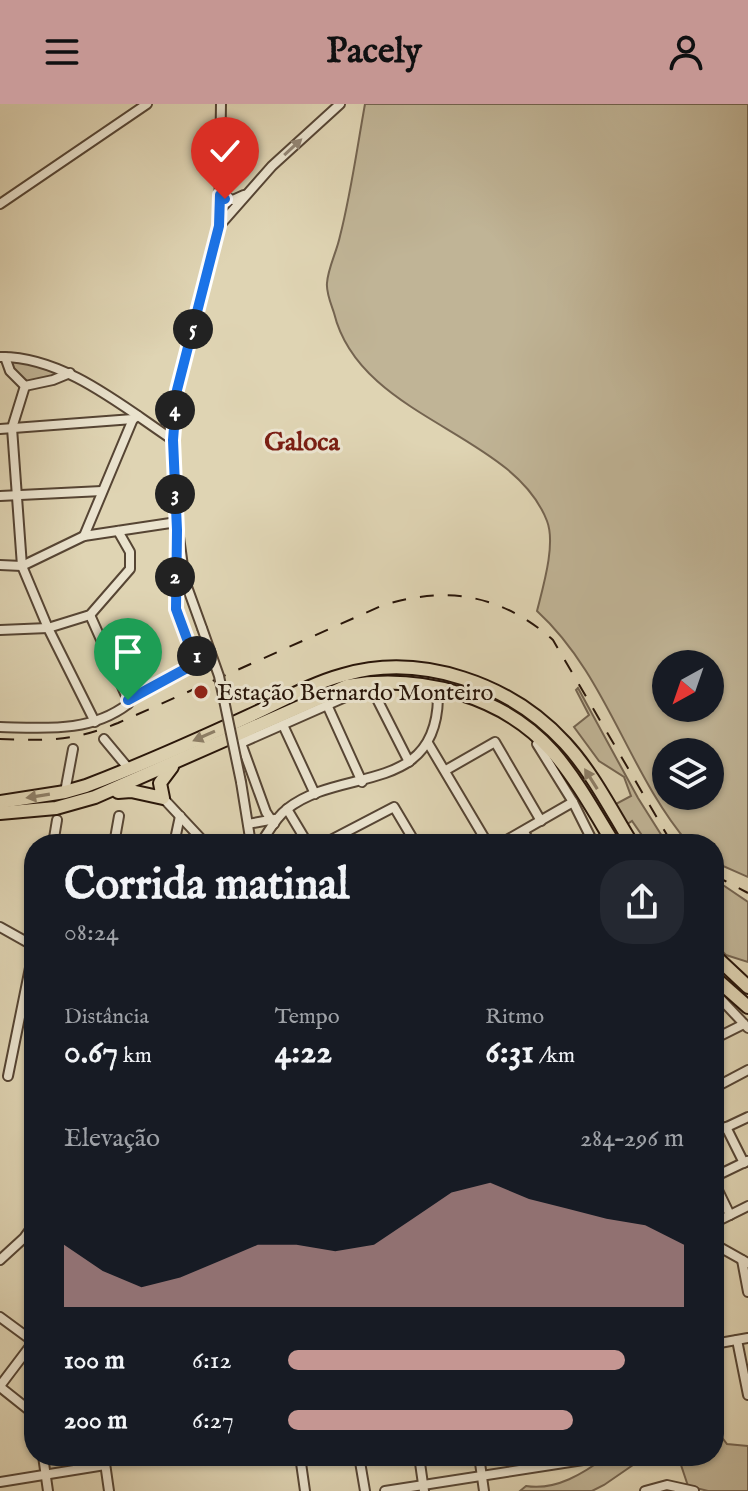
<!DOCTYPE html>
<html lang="pt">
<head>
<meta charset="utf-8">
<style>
  :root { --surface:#171b24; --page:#242831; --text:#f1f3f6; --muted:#9ea1a6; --accent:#c59692 }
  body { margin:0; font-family:"IM FELL English",serif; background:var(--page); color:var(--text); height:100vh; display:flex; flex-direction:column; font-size:30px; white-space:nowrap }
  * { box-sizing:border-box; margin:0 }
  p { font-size:26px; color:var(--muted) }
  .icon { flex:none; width:44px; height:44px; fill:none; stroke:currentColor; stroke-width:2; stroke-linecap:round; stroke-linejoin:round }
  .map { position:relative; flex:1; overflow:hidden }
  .sheet { position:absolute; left:24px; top:730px; width:700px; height:632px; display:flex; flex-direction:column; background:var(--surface); border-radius:32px; box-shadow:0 2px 6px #0004 }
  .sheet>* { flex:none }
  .needle { width:52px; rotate:220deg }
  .tools { position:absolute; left:652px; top:546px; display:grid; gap:16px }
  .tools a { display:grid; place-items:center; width:72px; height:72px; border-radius:50%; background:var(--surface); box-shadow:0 2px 6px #0004; font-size:40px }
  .pin { position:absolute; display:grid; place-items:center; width:68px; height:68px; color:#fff; margin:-82px -34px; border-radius:50% 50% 50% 0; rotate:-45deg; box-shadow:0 0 8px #0007 }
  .pin .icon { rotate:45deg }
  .km { position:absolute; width:40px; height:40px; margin:-20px; border-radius:50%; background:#222; color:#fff; font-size:22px; line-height:40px; text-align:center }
  .round { display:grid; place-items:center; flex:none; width:84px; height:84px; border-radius:32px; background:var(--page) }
  .head { display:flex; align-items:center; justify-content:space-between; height:136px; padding:0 40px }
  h1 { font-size:44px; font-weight:700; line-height:60px }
  .metrics { display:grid; grid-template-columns:repeat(3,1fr); gap:12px; height:136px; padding:8px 40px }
  .metrics div { display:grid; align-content:center }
  .metrics b { font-size:34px; font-weight:700 }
  .metrics small { font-size:22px; font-weight:400 }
  .metrics p { font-size:22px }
  .chart { height:224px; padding:16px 40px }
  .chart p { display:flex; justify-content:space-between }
  .chart svg { width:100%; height:144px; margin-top:8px; fill:var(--accent); opacity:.7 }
  ul { padding:0 40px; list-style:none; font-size:26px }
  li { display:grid; grid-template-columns:128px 96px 1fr; align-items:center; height:60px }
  li i { height:20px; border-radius:10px; background:var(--accent) }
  header { display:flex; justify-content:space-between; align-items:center; height:104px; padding:0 40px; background:var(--accent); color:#111; font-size:36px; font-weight:700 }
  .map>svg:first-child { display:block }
  .green { fill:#c0b496; stroke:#746450; stroke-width:2; fill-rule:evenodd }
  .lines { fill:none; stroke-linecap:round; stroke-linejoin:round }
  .minor-casing { stroke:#564534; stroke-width:12 }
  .highway-casing { stroke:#281509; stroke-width:16 }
  .minor { stroke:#eae3ce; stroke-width:8 }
  .highway { stroke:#dfd4b3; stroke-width:12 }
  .rail { stroke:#281509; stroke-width:2; stroke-dasharray:14 14; stroke-linecap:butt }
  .minor-bridge-casing { stroke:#564534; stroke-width:12; stroke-linecap:butt }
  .minor-bridge { stroke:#eae3ce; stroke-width:8 }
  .oneway { fill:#938675 }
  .oneway2 { fill:#8d7e66 }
  .route-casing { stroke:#fff; stroke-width:16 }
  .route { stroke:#1a73e8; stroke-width:10 }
  .poi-dot { fill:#8f2418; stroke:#eae3ce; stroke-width:3 }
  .labels { text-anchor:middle; stroke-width:6; stroke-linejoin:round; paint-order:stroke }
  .poi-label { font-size:24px; fill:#281509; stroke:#eae3ce; text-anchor:start }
  .neighbourhood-label { font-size:26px; font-weight:bold; fill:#7a1f14; stroke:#eae3ce }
</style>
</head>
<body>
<header><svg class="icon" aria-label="menu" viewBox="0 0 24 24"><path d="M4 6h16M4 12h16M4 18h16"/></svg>Pacely<svg class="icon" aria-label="person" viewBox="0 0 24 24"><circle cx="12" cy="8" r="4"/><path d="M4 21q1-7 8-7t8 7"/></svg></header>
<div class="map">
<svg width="748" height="1387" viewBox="0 0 748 1387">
  <rect width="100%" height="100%" fill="#dfd4b3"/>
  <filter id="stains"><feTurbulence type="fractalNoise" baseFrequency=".0025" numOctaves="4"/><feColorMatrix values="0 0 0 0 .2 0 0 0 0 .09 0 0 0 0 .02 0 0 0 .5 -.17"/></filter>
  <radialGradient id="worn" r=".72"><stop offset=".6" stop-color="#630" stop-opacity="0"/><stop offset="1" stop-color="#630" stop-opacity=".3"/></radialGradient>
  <g class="green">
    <path d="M365 0H748V773L714 758V740H689C628 669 607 571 537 507 543 483 556 440 547 417 513 328 360 315 334 209 331 200 326 188 327 179 328 164 337 147 340 132 351 89 357 44 365 0ZM666 560H710V604H666ZM666 648H710V692H666Z"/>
    <path d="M12 256 37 259 61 269C36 281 25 284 9 260Z"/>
    <polygon points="578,584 638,694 667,740 648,740 632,717 626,721 612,702 631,692 624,673 599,657 574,623 589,611 576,586"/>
    <polygon points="714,775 748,798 748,858 726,851 714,839"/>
    <polygon points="714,1323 727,1340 748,1342 748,1387 708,1387 688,1382 678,1352 714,1352"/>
    <path d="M607 1352H646L604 1381 592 1387H520L526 1382C556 1387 584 1369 607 1352Z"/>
  </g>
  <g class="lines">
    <defs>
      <g id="minor">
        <polyline points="220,91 233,96 244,91"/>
        <polyline points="0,100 147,0"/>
        <polyline points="220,121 272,62 340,0"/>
        <path d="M0 253C63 252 122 302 173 336"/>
        <polyline points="5,253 10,267 25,282 53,276 70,269"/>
        <polyline points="25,282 12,324 22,462 48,524 95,618"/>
        <polyline points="0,325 133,315 138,312"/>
        <polyline points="0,392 102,387"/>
        <polyline points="84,432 133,315"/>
        <polyline points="0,461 22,462 84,432 177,418"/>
        <polyline points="90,511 128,596"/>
        <polyline points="202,524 185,477 177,418 173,336 177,286 219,122 221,0"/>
        <polyline points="0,526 48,524 90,511 130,465 130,448 118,427"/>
        <polyline points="377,595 409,658"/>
        <polyline points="328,603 362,678"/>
        <polyline points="283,621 315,690"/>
        <path d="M0 623C45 624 90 629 128 600V596L192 561 197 552C173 522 174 484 176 447"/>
        <polyline points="104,635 129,665"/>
        <polyline points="428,639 488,740"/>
        <polyline points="537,640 573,698 594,740"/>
        <polyline points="446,666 495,638 541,717"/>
        <polyline points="241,678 251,740"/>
        <polyline points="65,688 73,645"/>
        <polyline points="163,694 206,740"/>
        <polyline points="287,705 308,740"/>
        <polyline points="248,720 275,715"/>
        <polyline points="274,720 266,708 241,639 368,583"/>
        <polyline points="524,728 531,740"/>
        <polyline points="53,740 57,716"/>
        <polyline points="114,740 119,712"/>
        <polyline points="174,740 180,712"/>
        <path d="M260 740C268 729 275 714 287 705 341 662 436 692 438 594"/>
        <polyline points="323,740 394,703 416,740"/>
        <polyline points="500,740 573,698"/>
        <polyline points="0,823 34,842"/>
        <polyline points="714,888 748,924"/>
        <polyline points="714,935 744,920"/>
        <polyline points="8,972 34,844"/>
        <polyline points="714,984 748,966"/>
        <polyline points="726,1023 744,1059"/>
        <polyline points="714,1029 748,1013"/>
        <polyline points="714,1073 747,1057"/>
        <polyline points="714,1078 730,1111"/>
        <polyline points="714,1119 748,1102"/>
        <polyline points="714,1140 748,1159"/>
        <polyline points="0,1156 24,1134 34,1120"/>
        <polyline points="742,1156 748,1188"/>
        <polyline points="0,1213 34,1238"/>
        <polyline points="737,1236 748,1291"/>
        <polyline points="714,1240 748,1234"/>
        <polyline points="0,1282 34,1237"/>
        <polyline points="0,1283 34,1310"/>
        <polyline points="43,1352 48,1387"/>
        <polyline points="104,1352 109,1387"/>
        <polyline points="300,1352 305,1387"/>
        <polyline points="359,1352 365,1387"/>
        <polyline points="419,1352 424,1387"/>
        <polyline points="479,1352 484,1387"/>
        <polyline points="0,1378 105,1361"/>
        <polyline points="385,1387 596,1354 596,1352"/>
        <polyline points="645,1387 667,1381 694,1387"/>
      </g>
      <g id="highway">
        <polyline points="118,688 131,687 163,694 160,679 172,663"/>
        <path d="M0 698 65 688 86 682C141 661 195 637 249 612 280 598 310 580 343 571 421 548 511 580 565 639 592 668 611 706 632 740"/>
        <path d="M0 709 56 704 95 693 347 582C420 570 503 591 553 648 577 676 595 709 614 740"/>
        <polyline points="714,851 748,883"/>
        <polyline points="714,873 748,903"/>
      </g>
    </defs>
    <use href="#minor" class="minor-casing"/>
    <use href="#highway" class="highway-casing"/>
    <use href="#minor" class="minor"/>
    <use href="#highway" class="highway"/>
    <g class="rail">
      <path d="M0 635C47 637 74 637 118 619L381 502C446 481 501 490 553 536L670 736 674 740"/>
      <polyline points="714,771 748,789"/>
    </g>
    <defs>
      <polyline id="minor-bridge" points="202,524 219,572 241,678"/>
    </defs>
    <use href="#minor-bridge" class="minor-bridge-casing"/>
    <use href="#minor-bridge" class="minor-bridge"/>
  </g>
  <defs><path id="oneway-solid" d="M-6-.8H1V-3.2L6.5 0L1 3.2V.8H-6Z" transform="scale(2)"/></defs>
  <use class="oneway" href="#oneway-solid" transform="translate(293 43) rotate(-43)"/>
  <g class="oneway2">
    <use href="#oneway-solid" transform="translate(204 632) rotate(156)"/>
    <use href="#oneway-solid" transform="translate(591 675) rotate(-122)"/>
    <use href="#oneway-solid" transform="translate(38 692) rotate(171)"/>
  </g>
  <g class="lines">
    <defs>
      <polyline id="route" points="128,596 187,564 197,552 190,543 176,505 177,426 173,336 177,286 219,122 220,91 225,95"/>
    </defs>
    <use href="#route" class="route-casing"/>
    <use href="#route" class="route"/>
  </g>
  <circle class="poi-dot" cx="201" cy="588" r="8"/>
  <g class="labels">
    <g class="poi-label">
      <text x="217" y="596">Estação Bernardo Monteiro</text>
    </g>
    <g class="neighbourhood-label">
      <text x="302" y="346">Galoca</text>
    </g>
  </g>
  <rect width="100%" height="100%" filter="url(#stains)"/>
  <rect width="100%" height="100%" fill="url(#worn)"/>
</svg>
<div class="tools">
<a><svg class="needle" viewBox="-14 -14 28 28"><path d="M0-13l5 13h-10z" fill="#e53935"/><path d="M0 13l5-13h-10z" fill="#9ea1a6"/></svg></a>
<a><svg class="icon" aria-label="layers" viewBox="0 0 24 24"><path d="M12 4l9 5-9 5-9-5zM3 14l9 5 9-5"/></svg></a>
</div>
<div class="pin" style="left:128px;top:596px;background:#1e9e55"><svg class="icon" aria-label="arrive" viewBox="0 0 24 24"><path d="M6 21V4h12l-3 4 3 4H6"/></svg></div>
<div class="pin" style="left:225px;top:95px;background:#d93025"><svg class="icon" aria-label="check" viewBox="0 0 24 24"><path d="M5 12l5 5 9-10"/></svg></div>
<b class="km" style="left:197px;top:552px">1</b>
<b class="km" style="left:175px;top:473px">2</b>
<b class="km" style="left:175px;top:390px">3</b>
<b class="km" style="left:175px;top:306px">4</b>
<b class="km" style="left:193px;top:225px">5</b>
<section class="sheet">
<div class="head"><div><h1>Corrida matinal</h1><p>08:24</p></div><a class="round"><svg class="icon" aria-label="share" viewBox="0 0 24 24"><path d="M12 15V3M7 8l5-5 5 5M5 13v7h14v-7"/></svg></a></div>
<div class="metrics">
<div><p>Distância</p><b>0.67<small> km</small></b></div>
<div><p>Tempo</p><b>4:22</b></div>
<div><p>Ritmo</p><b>6:31<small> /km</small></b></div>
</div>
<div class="chart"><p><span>Elevação</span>284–296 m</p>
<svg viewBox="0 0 160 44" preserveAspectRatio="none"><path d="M0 44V25L10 33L20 38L30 35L40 30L50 25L60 25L70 27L80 25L90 17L100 9L110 6L120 11L130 14L140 17L150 19L160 25V44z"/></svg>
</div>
<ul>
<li><b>100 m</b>6:12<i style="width:85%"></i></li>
<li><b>200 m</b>6:27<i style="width:72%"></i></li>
</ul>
</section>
</div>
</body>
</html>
